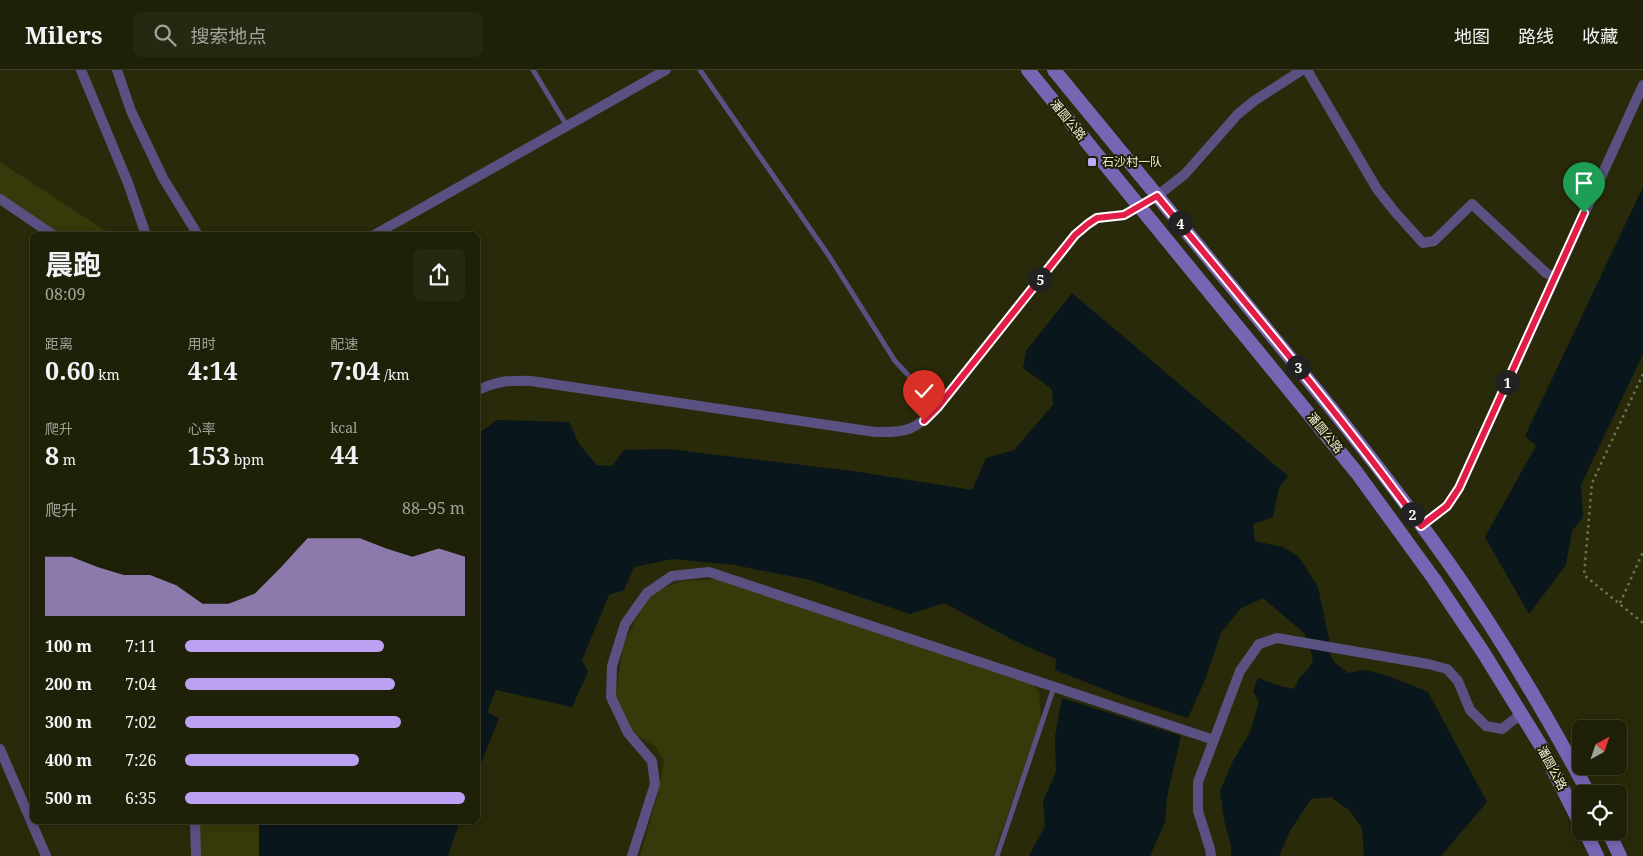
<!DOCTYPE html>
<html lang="zh">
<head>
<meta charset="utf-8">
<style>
  :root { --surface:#1e2007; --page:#262811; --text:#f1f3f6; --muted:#a1a39b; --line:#3c3e28; --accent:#bca0f2 }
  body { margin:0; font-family:"Noto Serif","Noto Sans SC",serif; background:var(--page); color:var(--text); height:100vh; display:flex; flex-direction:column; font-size:19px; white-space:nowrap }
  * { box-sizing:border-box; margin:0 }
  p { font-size:16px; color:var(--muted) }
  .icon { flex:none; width:28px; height:28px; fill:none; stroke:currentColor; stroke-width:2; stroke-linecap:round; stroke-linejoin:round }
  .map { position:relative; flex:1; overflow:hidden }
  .sheet { position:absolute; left:30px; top:162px; width:450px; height:592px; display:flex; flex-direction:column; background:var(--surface); border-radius:8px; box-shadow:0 2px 8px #0003,0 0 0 1px var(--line) }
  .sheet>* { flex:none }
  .needle { width:32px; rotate:40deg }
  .controls { position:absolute; left:1572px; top:650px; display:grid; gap:10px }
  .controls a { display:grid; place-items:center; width:55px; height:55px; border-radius:8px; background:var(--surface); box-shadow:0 2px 8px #0003,0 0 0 1px var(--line); font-size:25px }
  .pin { position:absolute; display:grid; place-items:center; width:42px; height:42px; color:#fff; margin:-51px -21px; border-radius:50% 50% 50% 0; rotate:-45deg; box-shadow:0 0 5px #0007 }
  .pin .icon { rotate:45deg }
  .km { position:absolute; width:25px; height:25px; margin:-12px; border-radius:50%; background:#222; color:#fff; font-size:14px; line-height:25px; text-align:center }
  .round { display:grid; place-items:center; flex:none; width:52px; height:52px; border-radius:8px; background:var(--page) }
  .headline { display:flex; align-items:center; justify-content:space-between; height:85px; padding:0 15px }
  h1 { font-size:28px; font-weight:700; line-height:38px }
  .stats { display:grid; grid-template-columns:repeat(3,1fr); gap:8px; height:85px; padding:5px 15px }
  .stats div { display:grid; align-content:center }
  .stats b { font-size:25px; font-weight:700 }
  .stats small { font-size:14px; font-weight:400 }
  .stats p { font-size:14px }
  .chart { height:140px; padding:10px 15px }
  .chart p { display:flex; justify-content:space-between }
  .chart svg { width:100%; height:90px; margin-top:5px; fill:var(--accent); opacity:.7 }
  ul { padding:0 15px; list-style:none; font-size:16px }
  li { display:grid; grid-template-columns:80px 60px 1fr; align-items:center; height:38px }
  li i { height:12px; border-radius:6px; background:var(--accent) }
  header { display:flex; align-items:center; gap:30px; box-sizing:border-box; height:70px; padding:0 25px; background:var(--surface); border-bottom:1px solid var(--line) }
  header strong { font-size:24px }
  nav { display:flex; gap:28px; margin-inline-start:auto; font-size:18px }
  .search { width:350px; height:45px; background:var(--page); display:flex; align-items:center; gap:12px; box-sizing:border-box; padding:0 18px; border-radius:8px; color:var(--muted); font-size:19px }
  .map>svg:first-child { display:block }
  .green { fill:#37390a }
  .water { fill:#09161c }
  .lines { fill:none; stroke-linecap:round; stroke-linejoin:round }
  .path { stroke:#707256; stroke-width:2.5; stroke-dasharray:2.5 4; stroke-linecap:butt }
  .lane { stroke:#5a5081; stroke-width:5 }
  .street { stroke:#5a5081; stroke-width:10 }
  .secondary { stroke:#7765b4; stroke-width:14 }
  .route-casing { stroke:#fff; stroke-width:10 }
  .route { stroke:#e11d48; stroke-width:6 }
  .poi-dot { fill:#b9abf7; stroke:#1f2001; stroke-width:2 }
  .labels { text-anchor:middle; stroke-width:4; stroke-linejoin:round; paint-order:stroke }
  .street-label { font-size:12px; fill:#ebeedb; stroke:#1f2001 }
  .poi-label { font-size:12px; fill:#ebeedb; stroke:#1f2001; text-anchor:start }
</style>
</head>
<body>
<header>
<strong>Milers</strong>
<div class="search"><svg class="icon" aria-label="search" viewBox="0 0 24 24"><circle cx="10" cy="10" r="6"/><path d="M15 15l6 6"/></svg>搜索地点</div>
<nav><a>地图</a><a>路线</a><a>收藏</a></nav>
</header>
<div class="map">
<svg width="1643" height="786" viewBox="0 0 1643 786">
  <rect width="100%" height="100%" fill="#282a09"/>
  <g class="green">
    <polygon points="0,92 112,165 52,165 0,131"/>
    <polygon points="716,509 1025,604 1039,622 1041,650 993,786 640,786 658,723 664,691 655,676 628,661 614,639 623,574 651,522 683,511"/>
    <polygon points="196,753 259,753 259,786 197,786"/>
  </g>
  <g class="water">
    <polygon points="1643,117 1643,284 1581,415 1583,447 1572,461 1566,495 1529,544 1485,467 1536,376 1525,366"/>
    <polygon points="1072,223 1288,406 1279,418 1273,447 1253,454 1255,471 1283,477 1299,487 1318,517 1329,569 1329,581 1334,592 1348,603 1366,600 1391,607 1428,622 1487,732 1441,786 1363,786 1364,782 1362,758 1349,740 1331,727 1311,729 1290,761 1279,786 1231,786 1231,776 1224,750 1220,721 1233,691 1250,662 1259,632 1253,621 1258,608 1280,616 1294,619 1300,607 1310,597 1313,589 1308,572 1304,563 1263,528 1240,539 1221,563 1205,610 1188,648 1121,626 1055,600 1056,589 1015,571 944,533 910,544 810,510 734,495 672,489 634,497 624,520 609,525 582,590 588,602 572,637 496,620 487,642 499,648 478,701 478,364 497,350 569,352 579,374 597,395 612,396 624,380 668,379 853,401 972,420 986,388 1014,380 1053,335 1052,319 1023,298 1026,281"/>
    <polygon points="1062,628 1181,666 1167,727 1165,752 1150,786 1029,786 1045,756 1043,731 1056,702 1055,666"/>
    <polygon points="259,753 259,752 459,753 448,786 259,786"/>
  </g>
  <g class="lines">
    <g class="path">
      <polyline points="1643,304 1592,413 1584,505 1643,553"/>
      <polyline points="1620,533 1643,482"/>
    </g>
    <g class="lane">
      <polyline points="533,0 567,56"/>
      <polyline points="700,0 829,186 895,291 938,337"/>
      <polyline points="997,786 1054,617"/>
    </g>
    <g class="street">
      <polyline points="81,0 128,113 146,165"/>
      <polyline points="117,0 131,41 163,108 198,165"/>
      <polyline points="1307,0 1377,119 1395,142 1423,173 1434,171 1472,134 1546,203 1555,207"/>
      <polyline points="0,129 53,165"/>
      <polyline points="374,165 666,0"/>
      <path d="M478 320C497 311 509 310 531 311L875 362C907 363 915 360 938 337L1075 165 1088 154 1097 148 1124 145 1157 126 1185 104 1238 44 1254 31 1302 0"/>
      <polyline points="1421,456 1447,436 1459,418 1643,15"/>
      <polyline points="0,679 46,786"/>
      <polyline points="195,752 196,786"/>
      <polyline points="632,786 655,714 652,691 628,663 611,627 612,596 625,554 647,523 672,506 709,502 1214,670"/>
      <polyline points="1211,786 1210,779 1198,741 1198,712 1240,601 1259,574 1277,568 1428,594 1447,599 1458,611 1470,640 1486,656 1502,659 1521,644"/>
    </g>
    <g class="secondary">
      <polyline points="1028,0 1357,403 1434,509 1483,582 1541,676 1581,755"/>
      <path d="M1054 0C1116 76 1178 152 1241 228 1312 314 1383 400 1448 492 1500 566 1546 644 1589 724"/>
      <polyline points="1585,761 1597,786"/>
      <polyline points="1608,761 1620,786"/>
    </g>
  </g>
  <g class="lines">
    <defs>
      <path id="route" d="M924 351 938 337 1075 165 1088 154 1097 148 1124 145 1157 126C1247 235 1338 342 1421 456L1447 436 1459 418 1584 143"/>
    </defs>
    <use href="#route" class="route-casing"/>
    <use href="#route" class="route"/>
  </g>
  <rect class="poi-dot" x="1087" y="87" width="10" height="10" rx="2.5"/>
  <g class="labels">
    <g class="street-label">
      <text transform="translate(1068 50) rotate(51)" y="4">潘圆公路</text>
      <text transform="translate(1325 363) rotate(51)" y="4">潘圆公路</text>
      <text transform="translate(1552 698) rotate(62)" y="4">潘圆公路</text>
    </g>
    <g class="poi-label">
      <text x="1102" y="96">石沙村一队</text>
    </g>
  </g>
</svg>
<div class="controls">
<a><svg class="needle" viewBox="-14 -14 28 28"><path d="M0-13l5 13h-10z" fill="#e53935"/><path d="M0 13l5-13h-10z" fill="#a1a39b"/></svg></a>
<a><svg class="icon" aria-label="locate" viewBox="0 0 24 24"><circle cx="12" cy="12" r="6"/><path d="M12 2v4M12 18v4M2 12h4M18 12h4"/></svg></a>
</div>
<div class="pin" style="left:1584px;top:143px;background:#1e9e55"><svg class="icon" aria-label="arrive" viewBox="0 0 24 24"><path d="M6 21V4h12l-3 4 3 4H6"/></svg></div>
<div class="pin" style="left:924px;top:351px;background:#d93025"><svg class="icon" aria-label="check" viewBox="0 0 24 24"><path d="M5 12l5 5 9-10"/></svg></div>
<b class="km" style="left:1507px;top:312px">1</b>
<b class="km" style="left:1412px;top:444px">2</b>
<b class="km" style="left:1298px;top:297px">3</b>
<b class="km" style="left:1180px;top:153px">4</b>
<b class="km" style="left:1040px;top:209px">5</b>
<section class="sheet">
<div class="headline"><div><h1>晨跑</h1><p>08:09</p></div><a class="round"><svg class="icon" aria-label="share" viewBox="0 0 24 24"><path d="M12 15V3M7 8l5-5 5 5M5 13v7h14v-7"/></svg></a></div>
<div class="stats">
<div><p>距离</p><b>0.60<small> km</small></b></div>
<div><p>用时</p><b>4:14</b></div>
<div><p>配速</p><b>7:04<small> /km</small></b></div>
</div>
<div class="stats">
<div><p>爬升</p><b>8<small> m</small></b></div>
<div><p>心率</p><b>153<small> bpm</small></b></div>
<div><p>kcal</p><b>44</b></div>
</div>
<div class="chart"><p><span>爬升</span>88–95 m</p>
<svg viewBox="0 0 160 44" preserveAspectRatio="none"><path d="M0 44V15L10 15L20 20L30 24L40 24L50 29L60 38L70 38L80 33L90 20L100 6L110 6L120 6L130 11L140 15L150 11L160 15V44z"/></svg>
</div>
<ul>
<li><b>100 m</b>7:11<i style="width:71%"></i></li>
<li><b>200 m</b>7:04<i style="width:75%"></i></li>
<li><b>300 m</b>7:02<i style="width:77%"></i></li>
<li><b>400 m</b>7:26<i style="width:62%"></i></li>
<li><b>500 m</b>6:35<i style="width:100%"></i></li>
</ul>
</section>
</div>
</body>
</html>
